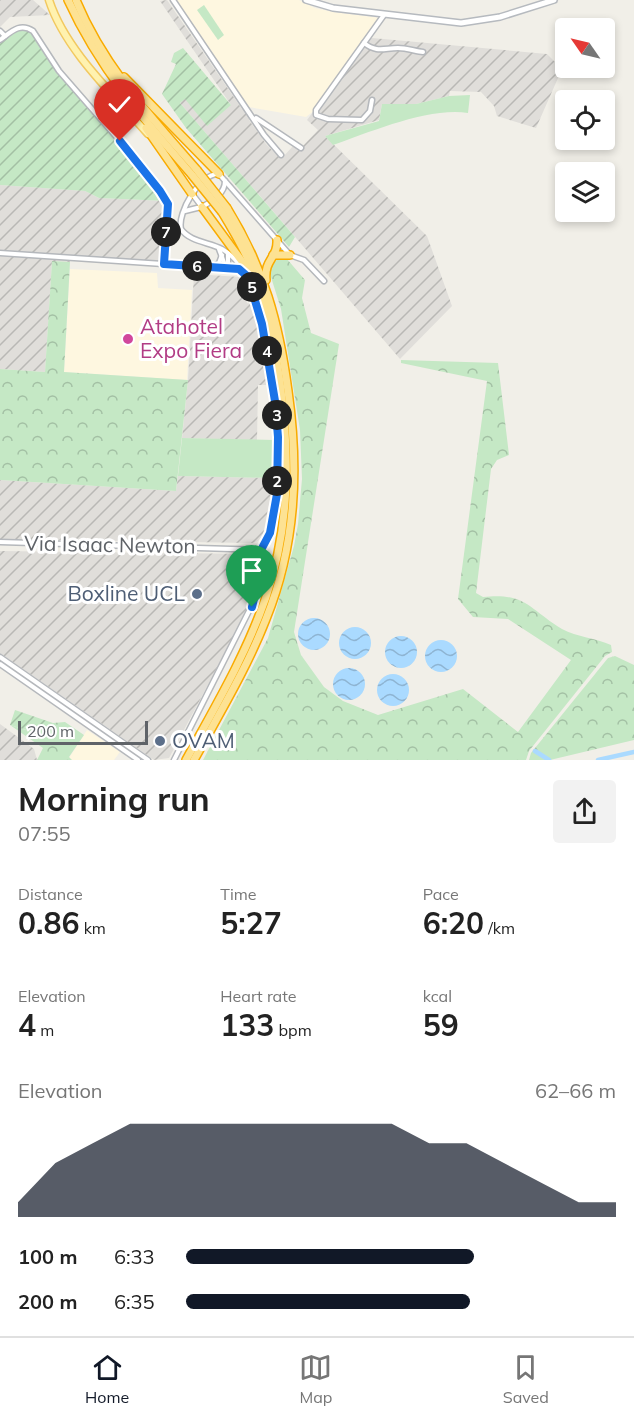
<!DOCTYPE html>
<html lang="en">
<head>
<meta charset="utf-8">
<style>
  :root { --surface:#fff; --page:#f2f2f2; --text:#222; --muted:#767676; --line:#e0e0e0; --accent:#111827 }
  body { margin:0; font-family:Mulish,sans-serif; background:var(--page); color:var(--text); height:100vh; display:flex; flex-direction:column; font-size:22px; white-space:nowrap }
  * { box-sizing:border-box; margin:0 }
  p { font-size:20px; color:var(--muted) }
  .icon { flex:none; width:33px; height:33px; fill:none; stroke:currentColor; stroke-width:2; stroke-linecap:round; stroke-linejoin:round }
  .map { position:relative; height:760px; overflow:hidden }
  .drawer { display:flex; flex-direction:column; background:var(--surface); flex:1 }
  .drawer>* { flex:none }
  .needle { width:39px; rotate:304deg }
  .fabs { position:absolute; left:555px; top:18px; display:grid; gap:12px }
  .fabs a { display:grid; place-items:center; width:60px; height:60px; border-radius:6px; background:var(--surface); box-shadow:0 3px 9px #0003; font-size:30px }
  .scale { position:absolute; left:18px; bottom:15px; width:130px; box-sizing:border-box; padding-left:6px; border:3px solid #5f6368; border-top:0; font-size:16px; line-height:21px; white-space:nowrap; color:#5f6368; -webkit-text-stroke:4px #fff; paint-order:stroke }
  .pin { position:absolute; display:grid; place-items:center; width:51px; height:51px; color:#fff; margin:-62px -26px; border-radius:50% 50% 50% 0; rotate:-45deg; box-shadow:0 0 6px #0007 }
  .pin .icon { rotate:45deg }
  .km { position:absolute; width:30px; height:30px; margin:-15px; border-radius:50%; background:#222; color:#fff; font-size:16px; line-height:30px; text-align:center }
  .round { display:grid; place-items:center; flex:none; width:63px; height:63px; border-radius:6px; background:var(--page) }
  .head { display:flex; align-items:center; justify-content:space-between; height:102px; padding:0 18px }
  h1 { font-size:33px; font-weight:700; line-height:45px }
  .figures { display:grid; grid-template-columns:repeat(3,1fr); gap:9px; height:102px; padding:6px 18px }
  .figures div { display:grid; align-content:center }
  .figures b { font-size:30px; font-weight:700 }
  .figures small { font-size:16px; font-weight:400 }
  .figures p { font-size:16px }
  .chart { height:168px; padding:12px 18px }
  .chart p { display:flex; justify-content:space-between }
  .chart svg { width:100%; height:108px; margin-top:6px; fill:var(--accent); opacity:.7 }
  ul { padding:0 18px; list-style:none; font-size:20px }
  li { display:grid; grid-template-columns:96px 72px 1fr; align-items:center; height:45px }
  li i { height:15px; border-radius:8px; background:var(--accent) }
  .menu { display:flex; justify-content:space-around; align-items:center; height:84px; border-top:2px solid var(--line); background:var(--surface); font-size:16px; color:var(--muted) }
  .menu a { display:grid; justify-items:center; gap:3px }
  .menu .selected { color:var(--accent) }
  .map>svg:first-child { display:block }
  .commercial { fill:#fef7e0 }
  .industrial { fill:url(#industrial-furrows) }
  .grass { fill:#c5e8c5 }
  .forest { fill:url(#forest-crowns) }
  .garden { fill:url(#garden-furrows) }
  .water { fill:url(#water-waves) }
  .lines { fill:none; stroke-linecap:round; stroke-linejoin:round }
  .canal { stroke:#aadaff; stroke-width:4.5 }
  .street-casing { stroke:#b5b8bc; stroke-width:7 }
  .secondary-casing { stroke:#b6babf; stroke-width:8 }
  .primary-casing { stroke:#f2c960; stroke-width:9 }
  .highway-casing { stroke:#f9ab00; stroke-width:10 }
  .street { stroke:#fff; stroke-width:4 }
  .secondary { stroke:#fff; stroke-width:5 }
  .primary { stroke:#fff2af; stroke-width:6 }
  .highway { stroke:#fde293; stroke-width:7 }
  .highway-bridge-casing { stroke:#f9ab00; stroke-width:10; stroke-linecap:butt }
  .highway-bridge { stroke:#fde293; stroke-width:7 }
  .route-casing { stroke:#fff; stroke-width:12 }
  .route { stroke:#1a73e8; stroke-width:8 }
  .hotel-dot { fill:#d1479c; stroke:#fff; stroke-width:2 }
  .service-dot { fill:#5c6f8a; stroke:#fff; stroke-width:2 }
  .labels { text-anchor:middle; stroke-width:6; stroke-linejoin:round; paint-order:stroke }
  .hotel-label { font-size:21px; fill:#b23c85; stroke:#fff; text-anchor:start }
  .street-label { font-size:21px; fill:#5f6368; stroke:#fff }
  .service-label { font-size:21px; fill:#4e5e75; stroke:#fff; text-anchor:end }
</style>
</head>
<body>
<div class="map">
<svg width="634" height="760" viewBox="0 0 634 760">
  <defs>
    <pattern id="industrial-furrows" width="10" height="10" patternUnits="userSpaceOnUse" patternTransform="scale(1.5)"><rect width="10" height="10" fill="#e0deda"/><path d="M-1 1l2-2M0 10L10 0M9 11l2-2" fill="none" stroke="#b9b8b5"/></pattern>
    <pattern id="forest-crowns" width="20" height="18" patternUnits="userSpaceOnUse" patternTransform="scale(1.5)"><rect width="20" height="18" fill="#c5e8c5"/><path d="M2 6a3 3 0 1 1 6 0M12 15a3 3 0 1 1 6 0" fill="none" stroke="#a3c0a4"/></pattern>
    <pattern id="garden-furrows" width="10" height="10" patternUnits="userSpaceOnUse" patternTransform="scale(1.5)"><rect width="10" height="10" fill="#c5e8c5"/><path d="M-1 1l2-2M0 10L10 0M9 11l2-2" fill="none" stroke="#a3c0a4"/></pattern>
    <pattern id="water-waves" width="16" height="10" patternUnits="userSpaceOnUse" patternTransform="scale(1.5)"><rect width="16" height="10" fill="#aadaff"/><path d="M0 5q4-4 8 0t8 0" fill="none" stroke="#8eb4d2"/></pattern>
  </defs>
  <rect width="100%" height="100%" fill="#f1efe8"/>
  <g class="commercial">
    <polygon points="175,0 299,0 315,8 333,12 381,18 315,110 306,117 249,107"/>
    <polygon points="70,269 157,273 158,288 192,290 187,380 64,372"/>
    <polygon points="87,730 120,752 114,760 72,760 69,758"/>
  </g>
  <g class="industrial">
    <polygon points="0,0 33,0 50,15 10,17 0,27"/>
    <polygon points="167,0 242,109 244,109 250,118 249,120 266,144 281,159 294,145 299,150 318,130 307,120 369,36 372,38 547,54 562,69 536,128 497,116 494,106 481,92 450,91 449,96 416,104 382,104 379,120 325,136 427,236 452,306 400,359 180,103 184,99 231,105 160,1"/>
    <polygon points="0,185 85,191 99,198 167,201 164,264 70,258 70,262 52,261 45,372 0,369"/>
    <polygon points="194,274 240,277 247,303 251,304 258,330 267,385 258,385 257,440 182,438 188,380"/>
    <polygon points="178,476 274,478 263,535 258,541 252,543 0,539 0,480 176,491"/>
    <polygon points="0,551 254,554 261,563 244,617 169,758 154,760 0,653"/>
    <polygon points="0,724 34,749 37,760 0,760"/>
  </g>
  <g class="grass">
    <polygon points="204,5 224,35 218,40 197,10"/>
    <path d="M470 95 468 113C428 107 371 132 333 145L325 136 379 121 382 104H416L449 96Z"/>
    <polygon points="182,438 274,440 274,478 178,476"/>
  </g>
  <g class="forest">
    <path d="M278 259H287L305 280 302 298 311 333 339 344 294 632 301 655 324 687 343 701 378 715 463 689 518 732 571 660 508 619 473 617 458 599 487 381 401 363V360L498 363 509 455 497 460 491 469 476 593 483 597C526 592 530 610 562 629 577 637 596 638 611 645L612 652 605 656 529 751 526 760H203L268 638 294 546 298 524 302 479 300 430 281 309 270 274 272 264Z"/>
    <polygon points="52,261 70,262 64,372 188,380 176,491 0,480 0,369 45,372"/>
    <polygon points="615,656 634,665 634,740 550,760 529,760 531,753 608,658"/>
    <polygon points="65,722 84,735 69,757 72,760 37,760 43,748 10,725 48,737 53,723"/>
  </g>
  <g class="garden">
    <polygon points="29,28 51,60 126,148 167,201 99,198 85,191 0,185 0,40 15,29"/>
    <polygon points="183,48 231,105 207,126 185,99 180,103 295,237 289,247 186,128 162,94 176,64 171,62 174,53"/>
    <polygon points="15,710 53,723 49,737 10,725"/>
  </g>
  <g class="water">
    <circle cx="314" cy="634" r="16"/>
    <circle cx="355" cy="643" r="16"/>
    <circle cx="401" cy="652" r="16"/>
    <circle cx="441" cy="656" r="16"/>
    <circle cx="349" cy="684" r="16"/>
    <circle cx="393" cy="690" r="16"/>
  </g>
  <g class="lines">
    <g class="canal">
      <polyline points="535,751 549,760"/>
      <polyline points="598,760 634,752"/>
    </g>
    <defs>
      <g id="street">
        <polyline points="173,0 264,135 281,155"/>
        <polyline points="0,31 5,36"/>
        <path d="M0 40C11 32 20 22 33 31L59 71 126 148 165 199 168 208 164 264"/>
        <path d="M364 43C377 53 384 48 398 48 406 48 415 51 423 52"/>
        <polyline points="372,100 370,111 362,120 328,119 316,115 316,110 384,15"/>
        <polyline points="256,118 301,148"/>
        <path d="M193 195 202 207C212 201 225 194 225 181"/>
        <polyline points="185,211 201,207"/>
        <polyline points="219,249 226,268"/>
        <polyline points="0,253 237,269 244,272"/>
        <polyline points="228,254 228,268"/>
        <polyline points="212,267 219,263 222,255"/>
        <path d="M0 542 261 550C292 503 275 312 242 268 237 261 229 253 222 249 209 242 190 242 181 229 177 213 200 173 219 174L290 255 304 260 324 281"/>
        <polyline points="0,657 148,760"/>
        <polyline points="0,664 138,760"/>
        <polyline points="174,760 251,607 263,563 261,550"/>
      </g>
      <polyline id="secondary" points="306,0 333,8 461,23 500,17 554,0"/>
      <path id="primary" d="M49 0C65 50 114 95 148 134"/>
      <g id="highway">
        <path d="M68 0C99 68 144 120 192 175"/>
        <path d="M76 0C103 66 151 117 197 170"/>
        <polyline points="124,77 219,174"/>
        <polyline points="146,128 192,194"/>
        <polyline points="202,207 252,275"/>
        <polyline points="273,255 290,255"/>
        <path d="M266 280C264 259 278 258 277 240"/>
        <path d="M186 760C215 707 246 655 266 597 290 527 290 455 280 382 275 349 270 316 259 285 250 259 236 235 222 212"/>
        <path d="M194 760C219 714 247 668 266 619 296 545 299 469 288 391 279 323 264 268 227 208"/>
      </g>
    </defs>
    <use href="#street" class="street-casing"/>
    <use href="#secondary" class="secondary-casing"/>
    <use href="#primary" class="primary-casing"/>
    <use href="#highway" class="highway-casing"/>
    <use href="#street" class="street"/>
    <use href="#secondary" class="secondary"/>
    <use href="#primary" class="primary"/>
    <use href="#highway" class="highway"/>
    <defs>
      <g id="highway-bridge">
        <polyline points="197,170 227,208"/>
        <polyline points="192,175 222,212"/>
      </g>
    </defs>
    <use href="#highway-bridge" class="highway-bridge-casing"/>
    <use href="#highway-bridge" class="highway-bridge"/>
  </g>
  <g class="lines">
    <defs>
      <polyline id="route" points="120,141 160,191 168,204 164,264 239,269 248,277 262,324 275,401 278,437 277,494 270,533 261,550 263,563 252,607"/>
    </defs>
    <use href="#route" class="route-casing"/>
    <use href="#route" class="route"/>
  </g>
  <circle class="hotel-dot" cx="128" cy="339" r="6"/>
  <g class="service-dot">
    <circle cx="197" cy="594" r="6"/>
    <circle cx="160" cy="741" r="6"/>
  </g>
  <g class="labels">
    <g class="hotel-label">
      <text x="140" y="334">Atahotel<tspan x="140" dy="24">Expo Fiera</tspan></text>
    </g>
    <g class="street-label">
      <text transform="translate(110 545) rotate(1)" y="7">Via Isaac Newton</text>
    </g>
    <g class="service-label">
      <text x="185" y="601">Boxline UCL</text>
      <text x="172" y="748" text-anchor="start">OVAM</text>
    </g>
  </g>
</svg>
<div class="fabs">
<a><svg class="needle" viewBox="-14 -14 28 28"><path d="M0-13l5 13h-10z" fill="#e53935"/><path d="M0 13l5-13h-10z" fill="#767676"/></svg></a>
<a><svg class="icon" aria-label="locate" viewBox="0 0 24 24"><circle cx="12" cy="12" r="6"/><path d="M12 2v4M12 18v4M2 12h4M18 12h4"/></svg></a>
<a><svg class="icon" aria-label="layers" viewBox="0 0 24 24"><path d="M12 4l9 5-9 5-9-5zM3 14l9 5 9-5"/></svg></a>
</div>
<div class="scale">200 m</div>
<div class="pin" style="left:252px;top:607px;background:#1e9e55"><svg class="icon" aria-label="arrive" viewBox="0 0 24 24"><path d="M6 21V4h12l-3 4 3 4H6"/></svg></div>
<div class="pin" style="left:120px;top:141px;background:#d93025"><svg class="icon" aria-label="check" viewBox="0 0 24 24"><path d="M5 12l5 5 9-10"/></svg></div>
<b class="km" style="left:277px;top:481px">2</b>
<b class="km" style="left:277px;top:415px">3</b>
<b class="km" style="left:267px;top:351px">4</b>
<b class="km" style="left:252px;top:287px">5</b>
<b class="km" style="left:197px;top:266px">6</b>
<b class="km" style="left:166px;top:232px">7</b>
</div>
<section class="drawer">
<div class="head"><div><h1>Morning run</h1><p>07:55</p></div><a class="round"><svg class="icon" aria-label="share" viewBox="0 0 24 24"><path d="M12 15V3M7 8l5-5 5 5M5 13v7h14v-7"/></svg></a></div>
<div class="figures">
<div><p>Distance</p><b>0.86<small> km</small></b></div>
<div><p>Time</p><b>5:27</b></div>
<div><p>Pace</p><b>6:20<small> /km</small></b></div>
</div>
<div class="figures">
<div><p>Elevation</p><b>4<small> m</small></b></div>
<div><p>Heart rate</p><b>133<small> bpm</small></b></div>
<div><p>kcal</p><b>59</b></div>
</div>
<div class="chart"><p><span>Elevation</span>62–66 m</p>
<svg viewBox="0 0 160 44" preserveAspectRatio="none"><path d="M0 44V38L10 22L20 14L30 6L40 6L50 6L60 6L70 6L80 6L90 6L100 6L110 14L120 14L130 22L140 30L150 38L160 38V44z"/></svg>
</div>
<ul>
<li><b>100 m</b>6:33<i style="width:67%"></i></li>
<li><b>200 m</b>6:35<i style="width:66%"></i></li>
</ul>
</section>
<nav class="menu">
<a class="selected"><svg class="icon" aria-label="home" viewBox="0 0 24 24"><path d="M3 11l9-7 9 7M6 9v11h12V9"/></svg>Home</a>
<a><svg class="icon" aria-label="map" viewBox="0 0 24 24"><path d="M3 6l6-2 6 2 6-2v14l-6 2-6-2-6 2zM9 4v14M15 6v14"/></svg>Map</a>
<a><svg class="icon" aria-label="saved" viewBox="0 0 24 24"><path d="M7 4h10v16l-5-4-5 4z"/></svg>Saved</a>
</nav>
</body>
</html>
